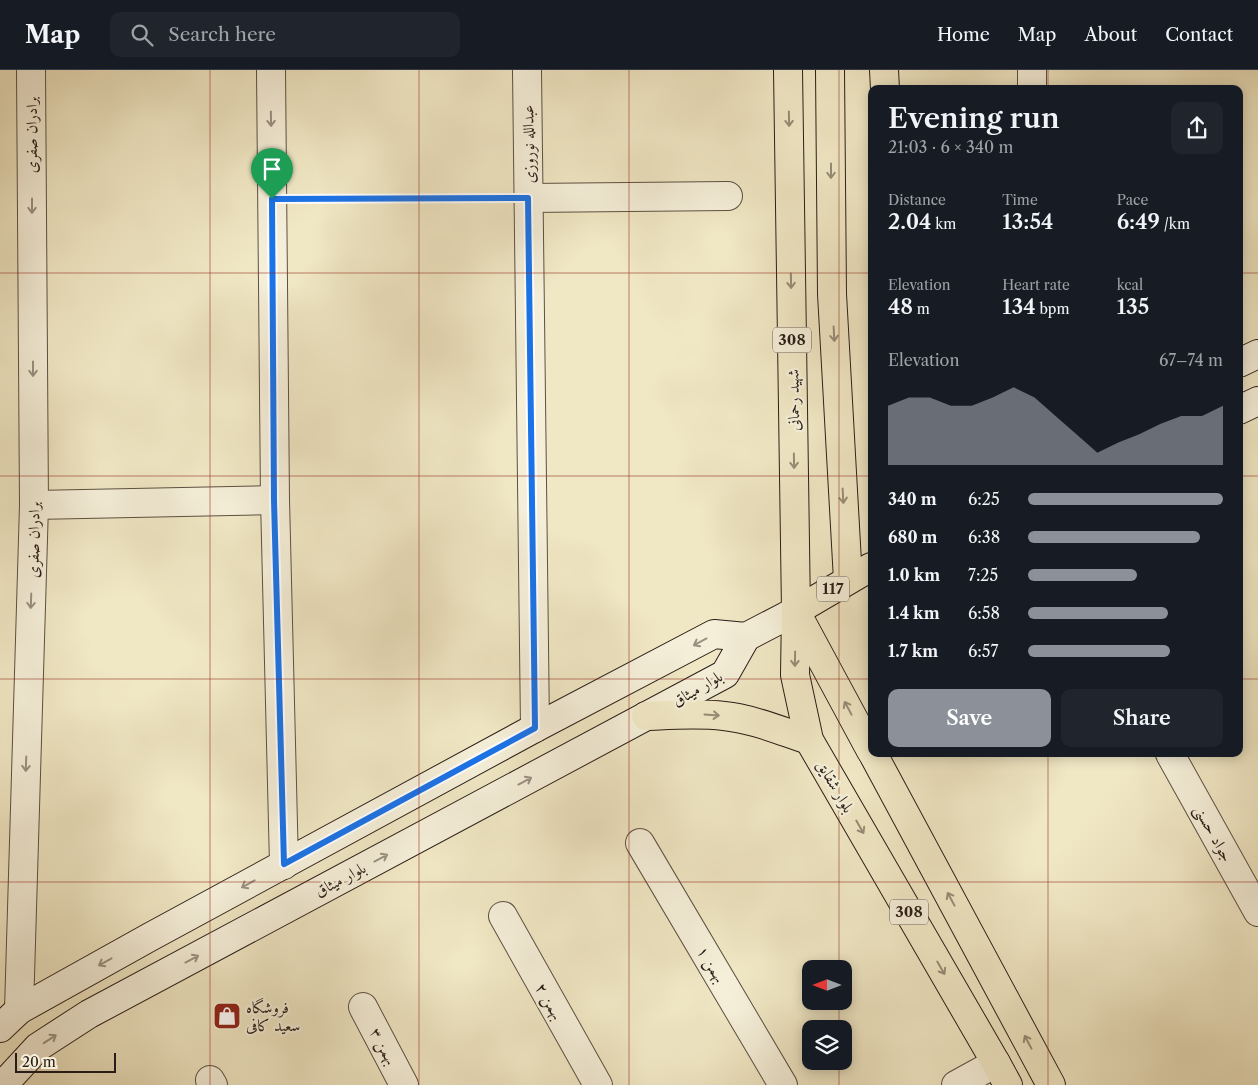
<!DOCTYPE html>
<html lang="en">
<head>
<meta charset="utf-8">
<style>
  :root { --surface:#171b24; --page:#20242c; --text:#f1f3f6; --muted:#9ea1a6; --line:#363941; --accent:#8c9099 }
  body { margin:0; font-family:"Libre Caslon Text",Amiri,serif; background:var(--page); color:var(--text); height:100vh; display:flex; flex-direction:column; font-size:19px; white-space:nowrap }
  * { box-sizing:border-box; margin:0 }
  p { font-size:16px; color:var(--muted) }
  .icon { flex:none; width:28px; height:28px; fill:none; stroke:currentColor; stroke-width:2; stroke-linecap:round; stroke-linejoin:round }
  .map { position:relative; flex:1; overflow:hidden }
  .sheet { position:absolute; left:868px; top:15px; width:375px; height:672px; display:flex; flex-direction:column; background:var(--surface); border-radius:10px; box-shadow:0 2px 12px #0003 }
  .sheet>* { flex:none }
  .needle { width:32px; rotate:270deg }
  .tools { position:absolute; left:802px; top:890px; display:grid; gap:10px }
  .tools a { display:grid; place-items:center; width:50px; height:50px; border-radius:10px; background:var(--surface); box-shadow:0 2px 12px #0003; font-size:25px }
  .scale { position:absolute; left:15px; bottom:12px; width:101px; box-sizing:border-box; padding-left:5px; border:2px solid #2a1d17; border-top:0; font-size:14px; line-height:18px; white-space:nowrap; color:#2a1d17; -webkit-text-stroke:4px #f5efd9; paint-order:stroke }
  .pin { position:absolute; display:grid; place-items:center; width:42px; height:42px; color:#fff; margin:-51px -21px; border-radius:50% 50% 50% 0; rotate:-45deg; box-shadow:0 0 5px #0007 }
  .pin .icon { rotate:45deg }
  .round { display:grid; place-items:center; flex:none; width:52px; height:52px; border-radius:10px; background:var(--page) }
  .headline { display:flex; align-items:center; justify-content:space-between; height:85px; padding:0 20px }
  h1 { font-size:28px; font-weight:600; line-height:38px }
  .stats { display:grid; grid-template-columns:repeat(3,1fr); gap:8px; height:85px; padding:5px 20px }
  .stats div { display:grid; align-content:center }
  .stats b { font-size:21px; font-weight:600 }
  .stats small { font-size:14px; font-weight:400 }
  .stats p { font-size:14px }
  .chart { height:140px; padding:10px 20px }
  .chart p { display:flex; justify-content:space-between }
  .chart svg { width:100%; height:90px; margin-top:5px; fill:var(--accent); opacity:.7 }
  .button { display:flex; gap:10px; margin-top:auto; padding:10px 20px }
  .button a { flex:1; height:58px; border-radius:10px; background:var(--accent); color:#fff; font-size:20px; font-weight:600; line-height:58px; text-align:center }
  .button a+a { background:var(--page); color:var(--text) }
  ul { padding:0 20px; list-style:none; font-size:16px }
  li { display:grid; grid-template-columns:80px 60px 1fr; align-items:center; height:38px }
  li i { height:12px; border-radius:6px; background:var(--accent) }
  header { display:flex; align-items:center; gap:30px; box-sizing:border-box; height:70px; padding:0 25px; background:var(--surface); border-bottom:1px solid var(--line) }
  header strong { font-size:24px }
  nav { display:flex; gap:28px; margin-inline-start:auto; font-size:18px }
  .search { width:350px; height:45px; background:var(--page); display:flex; align-items:center; gap:12px; box-sizing:border-box; padding:0 18px; border-radius:10px; color:var(--muted); font-size:19px }
  .map>svg:first-child { display:block }
  .lines { fill:none; stroke-linecap:round; stroke-linejoin:round }
  .street-casing { stroke:#5c5042; stroke-width:30 }
  .secondary-casing { stroke:#2a1d17; stroke-width:30 }
  .primary-casing { stroke:#2a1d17; stroke-width:30 }
  .path { stroke:#2a1d17; stroke-width:3; stroke-dasharray:4 2.5; stroke-linecap:butt }
  .street { stroke:#f5efd9; stroke-width:28 }
  .secondary { stroke:#f5efd9; stroke-width:28 }
  .primary { stroke:#f0e7c4; stroke-width:28 }
  .oneway { stroke:#9a9082 }
  .oneway2 { stroke:#978c76 }
  .route-casing { stroke:#fff; stroke-width:10 }
  .route { stroke:#1a73e8; stroke-width:6 }
  .grid { fill:none; stroke:#8f2418; stroke-width:1; stroke-opacity:0.55 }
  .labels { text-anchor:middle; stroke-width:4.5; stroke-linejoin:round; paint-order:stroke }
  .shield { fill:#f5efd9; stroke:#675c51; stroke-width:1 }
  .shield-label { font-size:15px; font-weight:bold; fill:#2a1d17 }
  .street-label { font-size:16px; fill:#2a1d17; stroke:#f5efd9 }
  .poi-label { font-size:16px; fill:#2a1d17; stroke:#f5efd9; text-anchor:start }
</style>
</head>
<body>
<header>
<strong>Map</strong>
<div class="search"><svg class="icon" aria-label="search" viewBox="0 0 24 24"><circle cx="10" cy="10" r="6"/><path d="M15 15l6 6"/></svg>Search here</div>
<nav><a>Home</a><a>Map</a><a>About</a><a>Contact</a></nav>
</header>
<div class="map">
<svg width="1258" height="1015" viewBox="0 0 1258 1015">
  <rect width="100%" height="100%" fill="#f0e7c4"/>
  <filter id="stains"><feTurbulence type="fractalNoise" baseFrequency=".004" numOctaves="4"/><feColorMatrix values="0 0 0 0 .2 0 0 0 0 .09 0 0 0 0 .02 0 0 0 .5 -.17"/></filter>
  <radialGradient id="worn" r=".72"><stop offset=".6" stop-color="#630" stop-opacity="0"/><stop offset="1" stop-color="#630" stop-opacity=".3"/></radialGradient>
  <g class="lines">
    <defs>
      <g id="street">
        <polyline points="271,0 275,430 284,795"/>
        <polyline points="527,0 535,658"/>
        <polyline points="1032,0 1032,19"/>
        <polyline points="528,128 728,126"/>
        <polyline points="34,435 275,430"/>
        <polyline points="1170,684 1258,842"/>
        <polyline points="640,773 783,1015"/>
        <polyline points="503,846 598,1015"/>
        <polyline points="363,937 404,1015"/>
        <polyline points="19,940 34,435 31,0"/>
        <polyline points="210,1010 213,1015"/>
        <polyline points="956,1015 996,993"/>
      </g>
      <g id="secondary">
        <polyline points="1239,293 1258,284"/>
        <polyline points="1239,340 1258,331"/>
        <polyline points="746,567 796,541"/>
        <polyline points="0,958 19,940 150,867 535,658 714,564 746,567"/>
        <polyline points="3,1015 38,977 89,944 725,604 746,567"/>
      </g>
      <g id="primary">
        <polyline points="788,0 796,541 795,605 809,670 996,993 1008,1015"/>
        <polyline points="830,0 832,224 848,510"/>
        <polyline points="884,0 885,19"/>
        <polyline points="796,541 871,497"/>
        <polyline points="796,542 871,681"/>
        <path d="M646 646C672 645 698 643 724 646 753 649 781 661 809 670"/>
        <polyline points="873,684 1051,1015"/>
      </g>
    </defs>
    <use href="#street" class="street-casing"/>
    <use href="#secondary" class="secondary-casing"/>
    <use href="#primary" class="primary-casing"/>
    <polyline class="path" points="302,129 499,128"/>
    <use href="#street" class="street"/>
    <use href="#secondary" class="secondary"/>
    <use href="#primary" class="primary"/>
  </g>
  <defs><path id="oneway-shaft" d="M-6 0H5M1.5-3L5.5 0L1.5 3" fill="none" stroke-width="1.6" stroke-linecap="round" stroke-linejoin="round" transform="scale(1.25)"/></defs>
  <g class="oneway">
    <use href="#oneway-shaft" transform="translate(271 49) rotate(89)"/>
    <use href="#oneway-shaft" transform="translate(32 136) rotate(90)"/>
    <use href="#oneway-shaft" transform="translate(33 299) rotate(90)"/>
    <use href="#oneway-shaft" transform="translate(31 531) rotate(92)"/>
    <use href="#oneway-shaft" transform="translate(700 572) rotate(152)"/>
    <use href="#oneway-shaft" transform="translate(26 694) rotate(92)"/>
    <use href="#oneway-shaft" transform="translate(525 711) rotate(-28)"/>
    <use href="#oneway-shaft" transform="translate(381 788) rotate(-28)"/>
    <use href="#oneway-shaft" transform="translate(248 814) rotate(151)"/>
    <use href="#oneway-shaft" transform="translate(192 889) rotate(-28)"/>
    <use href="#oneway-shaft" transform="translate(105 892) rotate(151)"/>
    <use href="#oneway-shaft" transform="translate(50 969) rotate(-33)"/>
  </g>
  <g class="oneway2">
    <use href="#oneway-shaft" transform="translate(789 49) rotate(89)"/>
    <use href="#oneway-shaft" transform="translate(831 101) rotate(90)"/>
    <use href="#oneway-shaft" transform="translate(791 211) rotate(89)"/>
    <use href="#oneway-shaft" transform="translate(834 264) rotate(87)"/>
    <use href="#oneway-shaft" transform="translate(794 391) rotate(89)"/>
    <use href="#oneway-shaft" transform="translate(843 426) rotate(87)"/>
    <use href="#oneway-shaft" transform="translate(795 589) rotate(91)"/>
    <use href="#oneway-shaft" transform="translate(848 638) rotate(-118)"/>
    <use href="#oneway-shaft" transform="translate(712 645) rotate(4)"/>
    <use href="#oneway-shaft" transform="translate(860 757) rotate(60)"/>
    <use href="#oneway-shaft" transform="translate(951 829) rotate(-118)"/>
    <use href="#oneway-shaft" transform="translate(941 898) rotate(60)"/>
    <use href="#oneway-shaft" transform="translate(1028 972) rotate(-118)"/>
  </g>
  <g class="lines">
    <defs>
      <polygon id="route" points="528,128 535,658 284,794 274,430 272,129"/>
    </defs>
    <use href="#route" class="route-casing"/>
    <use href="#route" class="route"/>
  </g>
  <path class="grid" d="M210 0V1015M419 0V1015M629 0V1015M839 0V899M1048 0V19M0 203H871M1239 203H1258M0 406H871M1239 406H1258M0 609H871M1239 609H1258M1048 684V1015M0 812H1258M839 931V959M839 991V1015"/>
  <defs>
    <symbol id="shop-square" viewBox="-11 -11 22 22"><rect x="-9" y="-9" width="18" height="18" rx="4" fill="#8f2418" stroke="#f5efd9"/><path d="M-5-2.5h2.3a2.7 3.5 0 0 1 5.4 0H5L5.5 6h-11ZM-1.5-2.5h3a1.5 2.3 0 0 0-3 0Z" fill="#fff"/></symbol>
  </defs>
  <g fill-rule="evenodd">
    <use href="#shop-square" x="211" y="930" width="32" height="32"/>
  </g>
  <g class="labels">
    <g class="shield">
      <rect x="773" y="257.5" width="38" height="25" rx="4"/>
      <rect x="817" y="506.5" width="32" height="25" rx="4"/>
      <rect x="890" y="829.5" width="38" height="25" rx="4"/>
    </g>
    <g class="shield-label">
      <text x="792" y="275">308</text>
      <text x="833" y="524">117</text>
      <text x="909" y="847">308</text>
    </g>
    <g class="street-label">
      <text transform="translate(31 65) rotate(-90)" y="6">برادران صفری</text>
      <text transform="translate(528 74) rotate(-91)" y="6">عبدالله نوروزی</text>
      <text transform="translate(793 330) rotate(-91)" y="6">شهید رحمانی</text>
      <text transform="translate(33 470) rotate(-89)" y="6">برادران صفری</text>
      <text transform="translate(697 618) rotate(-30)" y="6">بلوار میثاق</text>
      <text transform="translate(836 716) rotate(60)" y="6">بلوار شقایق</text>
      <text transform="translate(1214 763) rotate(61)" y="6">جواد حسنی</text>
      <text transform="translate(340 809) rotate(-28)" y="6">بلوار میثاق</text>
      <text transform="translate(712 894) rotate(59)" y="6">بهمن ۱</text>
      <text transform="translate(550 931) rotate(61)" y="6">بهمن ۲</text>
      <text transform="translate(384 976) rotate(62)" y="6">بهمن ۳</text>
    </g>
    <g class="poi-label">
      <text x="246" y="943">فروشگاه<tspan x="246" dy="18">سعید کافی</tspan></text>
    </g>
  </g>
  <rect width="100%" height="100%" filter="url(#stains)"/>
  <rect width="100%" height="100%" fill="url(#worn)"/>
</svg>
<div class="tools">
<a><svg class="needle" viewBox="-14 -14 28 28"><path d="M0-13l5 13h-10z" fill="#e53935"/><path d="M0 13l5-13h-10z" fill="#9ea1a6"/></svg></a>
<a><svg class="icon" aria-label="layers" viewBox="0 0 24 24"><path d="M12 4l9 5-9 5-9-5zM3 14l9 5 9-5"/></svg></a>
</div>
<div class="scale">20 m</div>
<div class="pin" style="left:272px;top:129px;background:#1e9e55"><svg class="icon" aria-label="arrive" viewBox="0 0 24 24"><path d="M6 21V4h12l-3 4 3 4H6"/></svg></div>
<section class="sheet">
<div class="headline"><div><h1>Evening run</h1><p>21:03 · 6 × 340 m</p></div><a class="round"><svg class="icon" aria-label="share" viewBox="0 0 24 24"><path d="M12 15V3M7 8l5-5 5 5M5 13v7h14v-7"/></svg></a></div>
<div class="stats">
<div><p>Distance</p><b>2.04<small> km</small></b></div>
<div><p>Time</p><b>13:54</b></div>
<div><p>Pace</p><b>6:49<small> /km</small></b></div>
</div>
<div class="stats">
<div><p>Elevation</p><b>48<small> m</small></b></div>
<div><p>Heart rate</p><b>134<small> bpm</small></b></div>
<div><p>kcal</p><b>135</b></div>
</div>
<div class="chart"><p><span>Elevation</span>67–74 m</p>
<svg viewBox="0 0 160 44" preserveAspectRatio="none"><path d="M0 44V15L10 11L20 11L30 15L40 15L50 11L60 6L70 11L80 20L90 29L100 38L110 33L120 29L130 24L140 20L150 20L160 15V44z"/></svg>
</div>
<ul>
<li><b>340 m</b>6:25<i style="width:100%"></i></li>
<li><b>680 m</b>6:38<i style="width:88%"></i></li>
<li><b>1.0 km</b>7:25<i style="width:56%"></i></li>
<li><b>1.4 km</b>6:58<i style="width:72%"></i></li>
<li><b>1.7 km</b>6:57<i style="width:73%"></i></li>
</ul>
<div class="button"><a>Save</a><a>Share</a></div>
</section>
</div>
</body>
</html>
